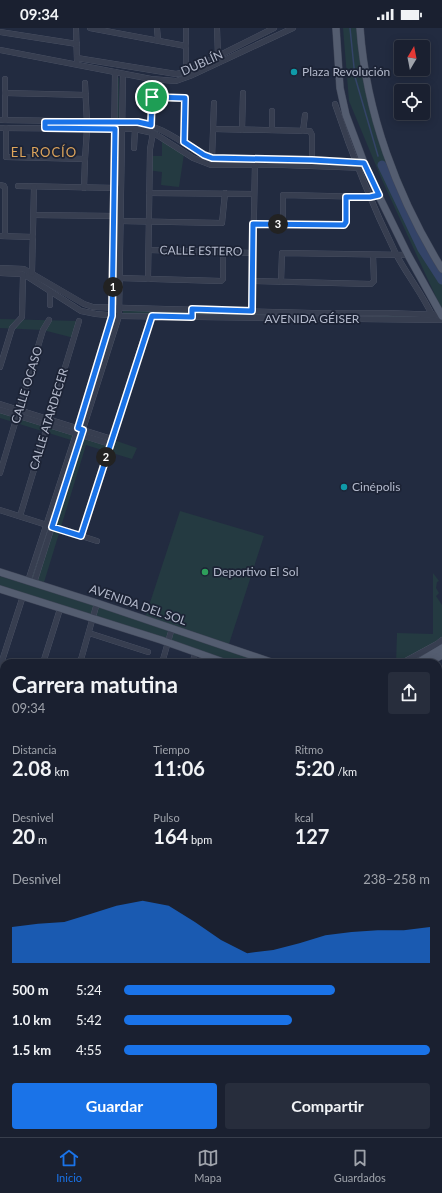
<!DOCTYPE html>
<html lang="es">
<head>
<meta charset="utf-8">
<style>
  :root { --surface:#1a2030; --page:#272d3c; --text:#f1f3f6; --muted:#9fa3ab; --line:#383e4c; --accent:#1a73e8 }
  body { margin:0; font-family:Lato,sans-serif; background:var(--page); color:var(--text); height:100vh; display:flex; flex-direction:column; font-size:15px; white-space:nowrap }
  * { box-sizing:border-box; margin:0 }
  p { font-size:13px; color:var(--muted) }
  .icon { flex:none; width:22px; height:22px; fill:none; stroke:currentColor; stroke-width:2; stroke-linecap:round; stroke-linejoin:round }
  .map { position:relative; flex:1; overflow:hidden }
  .side { position:absolute; left:0px; top:631px; width:442px; height:478px; display:flex; flex-direction:column; background:var(--surface); border-radius:12px 12px 0 0; box-shadow:0 2px 10px #0003,0 0 0 1px var(--line) }
  .side>* { flex:none }
  .needle { width:26px; rotate:10deg }
  .fabs { position:absolute; left:394px; top:12px; display:grid; gap:8px }
  .fabs a { display:grid; place-items:center; width:36px; height:36px; border-radius:4px; background:var(--surface); box-shadow:0 2px 10px #0003,0 0 0 1px var(--line); font-size:20px }
  .pin { position:absolute; display:grid; place-items:center; width:34px; height:34px; color:#fff; margin:-17px; border:2px solid #fff; border-radius:50%; box-shadow:0 1px 4px #0007 }
  .km { position:absolute; width:20px; height:20px; margin:-10px; border-radius:50%; background:#222; color:#fff; font-size:11px; line-height:20px; text-align:center }
  .round { display:grid; place-items:center; flex:none; width:42px; height:42px; border-radius:4px; background:var(--page) }
  .head { display:flex; align-items:center; justify-content:space-between; height:68px; padding:0 12px }
  h1 { font-size:22px; font-weight:700; line-height:30px }
  .stats { display:grid; grid-template-columns:repeat(3,1fr); gap:6px; height:68px; padding:4px 12px }
  .stats div { display:grid; align-content:center }
  .stats b { font-size:20px; font-weight:700 }
  .stats small { font-size:11px; font-weight:400 }
  .stats p { font-size:11px }
  .chart { height:112px; padding:8px 12px }
  .chart p { display:flex; justify-content:space-between }
  .chart svg { width:100%; height:72px; margin-top:4px; fill:var(--accent); opacity:.7 }
  .button { display:flex; gap:8px; margin-top:auto; padding:8px 12px }
  .button a { flex:1; height:46px; border-radius:4px; background:var(--accent); color:#fff; font-size:16px; font-weight:700; line-height:46px; text-align:center }
  .button a+a { background:var(--page); color:var(--text) }
  ul { padding:0 12px; list-style:none; font-size:13px }
  li { display:grid; grid-template-columns:64px 48px 1fr; align-items:center; height:30px }
  li i { height:10px; border-radius:5px; background:var(--accent) }
  .status { display:flex; justify-content:space-between; align-items:center; height:28px; padding:0 20px; background:var(--surface); direction:ltr }
  .status svg { height:11px; fill:currentColor }
  .tabs { display:flex; justify-content:space-around; align-items:center; height:56px; border-top:1px solid var(--line); background:var(--surface); font-size:11px; color:var(--muted) }
  .tabs a { display:grid; justify-items:center; gap:2px }
  .tabs .active { color:var(--accent) }
  .map>svg:first-child { display:block }
  .green { fill:#243a41 }
  .lines { fill:none; stroke-linecap:round; stroke-linejoin:round }
  .stream { stroke:#344468; stroke-width:1.5 }
  .river { stroke:#344468; stroke-width:9 }
  .minor-casing { stroke:#52596b; stroke-width:6 }
  .major-casing { stroke:#404759; stroke-width:8 }
  .minor { stroke:#373e50; stroke-width:5.5 }
  .major { stroke:#545d70; stroke-width:7 }
  .route-casing { stroke:#fff; stroke-width:8 }
  .route { stroke:#1a73e8; stroke-width:5 }
  .culture-dot { fill:#0f9aa8; stroke:#1c2335; stroke-width:1.5 }
  .leisure-dot { fill:#2e9e5b; stroke:#1c2335; stroke-width:1.5 }
  .labels { text-anchor:middle; stroke-width:3.5; stroke-linejoin:round; paint-order:stroke }
  .street-label { font-size:12px; fill:#b3b9cb; stroke:#1c2335 }
  .poi-label { font-size:12px; fill:#b3b9cb; stroke:#1c2335; text-anchor:start }
  .neighbourhood-label { font-size:13px; letter-spacing:1px; fill:#dda45b; stroke:#1c2335 }
</style>
</head>
<body>
<div class="status"><b>09:34</b><svg viewBox="0 0 49 12"><path d="M0 12V9h3v3zM5 12V6h3v6zM10 12V3h3v9zM15 12V0h3v12zM26 1h20v11H26zM47 4h2v5h-2z"/></svg></div>
<div class="map">
<svg width="442" height="1109" viewBox="0 0 442 1109">
  <rect width="100%" height="100%" fill="#222b40"/>
  <g class="green">
    <polygon points="343,0 362,0 377,94 429,220 442,238 442,282 382,152 349,73"/>
    <polygon points="117,49 119,50 118,289 82,401 137,420 132,431 86,417 42,561 144,593 180,483 264,508 228,619 277,635 230,635 0,559 0,548 26,556 61,451 71,412 0,390 0,376 78,400 112,287"/>
    <polygon points="162,112 184,126 179,159 161,157 162,144 147,142 147,128 162,128"/>
    <polygon points="123,282 414,287 415,291 123,286"/>
    <polygon points="0,291 79,293 74,310 43,302 0,300"/>
    <polygon points="433,545 439,553 437,554 436,560 439,565 436,568 442,577 442,629 433,635 396,635 397,605 433,606"/>
    <polygon points="4,790 4,834 0,835 0,791"/>
    <polygon points="438,1045 442,1045 442,1109 401,1109 400,1105 438,1105"/>
    <polygon points="0,1064 4,1064 4,1105 192,1105 192,1109 0,1109"/>
  </g>
  <g class="lines">
    <polyline class="stream" points="350,0 355,49 378,128"/>
    <g class="river">
      <polyline points="382,137 422,221 442,252"/>
      <polyline points="0,803 4,801"/>
      <polyline points="438,824 442,824"/>
    </g>
    <defs>
      <g id="minor">
        <polyline points="76,0 77,33"/>
        <polyline points="90,0 186,18"/>
        <polyline points="157,0 158,12"/>
        <polyline points="186,0 186,44"/>
        <polyline points="217,0 218,28"/>
        <polyline points="0,4 77,16"/>
        <polyline points="0,22 151,51 176,53 190,48 293,0"/>
        <polyline points="77,30 176,46 186,44 274,0"/>
        <polyline points="85,55 87,95"/>
        <polyline points="5,65 86,67"/>
        <path d="M335 76C352 127 372 177 396 226 407 247 423 267 433 289"/>
        <polyline points="272,83 272,102"/>
        <path d="M0 92 137 94C168 100 185 119 212 130L312 132 364 135"/>
        <polyline points="5,92 5,51"/>
        <polyline points="151,97 152,69 185,71 184,114"/>
        <polyline points="0,100 135,101 153,105 160,109 193,130 211,137 283,137 366,140"/>
        <polyline points="6,100 6,129 85,131 87,101"/>
        <polyline points="214,101 310,103 312,107 312,132"/>
        <polyline points="242,102 243,65"/>
        <polyline points="303,103 305,87"/>
        <polyline points="134,120 135,101"/>
        <polyline points="212,130 214,75"/>
        <polyline points="0,157 4,158 5,160 5,208"/>
        <polyline points="18,158 117,160"/>
        <polyline points="84,160 85,131"/>
        <polyline points="149,165 254,166"/>
        <polyline points="34,187 114,188"/>
        <polyline points="120,193 222,195 225,165"/>
        <polyline points="253,196 344,197 346,194 346,169"/>
        <polyline points="283,196 283,167 373,169"/>
        <polyline points="0,208 33,209"/>
        <polyline points="149,222 253,225"/>
        <polyline points="0,240 24,241 84,276 93,279 312,285 387,285 442,287"/>
        <polyline points="0,245 21,246 28,249 81,283 96,286 119,288 442,292"/>
        <polyline points="32,245 34,159"/>
        <polyline points="119,250 221,253 223,251 223,223"/>
        <polyline points="148,251 150,121 153,105"/>
        <polyline points="253,253 371,256 374,253 373,227"/>
        <polyline points="281,254 282,225 408,227"/>
        <polyline points="50,277 50,264"/>
        <polyline points="252,286 255,135"/>
        <polyline points="0,339 12,300 22,289 23,247"/>
        <polyline points="0,376 112,411"/>
        <polyline points="0,382 110,416"/>
        <polyline points="0,445 43,302 49,292"/>
        <polyline points="0,482 97,513"/>
        <polyline points="20,488 79,293"/>
        <polyline points="81,508 151,288"/>
        <polyline points="28,553 78,400 112,287 115,44"/>
        <polyline points="34,555 119,288 123,46"/>
        <polyline points="89,605 148,624"/>
        <polyline points="80,632 90,635"/>
        <polyline points="43,635 60,581"/>
        <polyline points="80,635 97,575"/>
        <polyline points="162,635 172,600"/>
        <polyline points="192,635 196,624"/>
        <polyline points="402,635 437,616 442,612"/>
        <polyline points="0,639 23,568"/>
        <polyline points="438,644 442,644"/>
        <polyline points="0,753 4,754"/>
        <polyline points="0,782 4,781"/>
        <polyline points="0,834 4,833"/>
        <polyline points="438,842 442,842"/>
        <polyline points="438,849 442,849"/>
        <polyline points="438,882 442,881"/>
        <polyline points="0,886 4,886"/>
        <polyline points="438,912 442,911"/>
        <polyline points="0,917 4,916"/>
        <polyline points="438,941 442,941"/>
        <polyline points="0,959 4,1014"/>
        <polyline points="438,971 442,971"/>
        <polyline points="0,1026 4,1025"/>
        <polyline points="0,1058 4,1058"/>
        <polyline points="196,1105 197,1109"/>
        <polyline points="226,1105 226,1109"/>
        <polyline points="278,1105 278,1109"/>
        <polyline points="307,1105 308,1109"/>
        <polyline points="363,1105 363,1109"/>
        <polyline points="394,1105 394,1109"/>
      </g>
      <g id="major">
        <polyline points="336,0 340,60 346,87 364,135 375,160 408,227 442,288"/>
        <path d="M360 0C366 85 397 168 442 241"/>
        <polyline points="0,544 97,575 274,635"/>
        <polyline points="0,561 161,612 226,635"/>
        <polyline points="417,635 442,620"/>
        <polyline points="428,635 442,627"/>
        <polyline points="438,657 442,657"/>
        <polyline points="0,791 4,790"/>
        <polyline points="438,814 442,814"/>
      </g>
    </defs>
    <use href="#minor" class="minor-casing"/>
    <use href="#major" class="major-casing"/>
    <use href="#minor" class="minor"/>
    <use href="#major" class="major"/>
  </g>
  <g class="lines">
    <defs>
      <polygon id="route" points="152,69 185,70 184,114 204,127 212,130 312,132 364,135 379,167 370,169 346,169 346,194 344,197 253,196 252,283 192,281 192,289 152,288 81,508 52,499 83,402 78,400 112,288 115,101 45,100 45,94 138,94 151,97"/>
    </defs>
    <use href="#route" class="route-casing"/>
    <use href="#route" class="route"/>
  </g>
  <g class="culture-dot">
    <circle cx="294" cy="44" r="4"/>
    <circle cx="344" cy="459" r="4"/>
  </g>
  <circle class="leisure-dot" cx="205" cy="544" r="4"/>
  <g class="labels">
    <g class="street-label">
      <text transform="translate(202 35) rotate(-24)" y="4">DUBLÍN</text>
      <text transform="translate(201 223) rotate(1)" y="4">CALLE ESTERO</text>
      <text x="312" y="295">AVENIDA GÉISER</text>
      <text transform="translate(27 357) rotate(-73)" y="4">CALLE OCASO</text>
      <text transform="translate(49 391) rotate(-73)" y="4">CALLE ATARDECER</text>
      <text transform="translate(138 577) rotate(19)" y="4">AVENIDA DEL SOL</text>
    </g>
    <g class="poi-label">
      <text x="302" y="48">Plaza Revolución</text>
      <text x="352" y="463">Cinépolis</text>
      <text x="213" y="548">Deportivo El Sol</text>
    </g>
    <g class="neighbourhood-label">
      <text x="44" y="129">EL ROCÍO</text>
    </g>
  </g>
</svg>
<div class="fabs">
<a><svg class="needle" viewBox="-14 -14 28 28"><path d="M0-13l5 13h-10z" fill="#e53935"/><path d="M0 13l5-13h-10z" fill="#9fa3ab"/></svg></a>
<a><svg class="icon" aria-label="locate" viewBox="0 0 24 24"><circle cx="12" cy="12" r="6"/><path d="M12 2v4M12 18v4M2 12h4M18 12h4"/></svg></a>
</div>
<div class="pin" style="left:152px;top:69px;background:#1e9e55"><svg class="icon" aria-label="arrive" viewBox="0 0 24 24"><path d="M6 21V4h12l-3 4 3 4H6"/></svg></div>
<b class="km" style="left:113px;top:259px">1</b>
<b class="km" style="left:106px;top:429px">2</b>
<b class="km" style="left:278px;top:196px">3</b>
<section class="side">
<div class="head"><div><h1>Carrera matutina</h1><p>09:34</p></div><a class="round"><svg class="icon" aria-label="share" viewBox="0 0 24 24"><path d="M12 15V3M7 8l5-5 5 5M5 13v7h14v-7"/></svg></a></div>
<div class="stats">
<div><p>Distancia</p><b>2.08<small> km</small></b></div>
<div><p>Tiempo</p><b>11:06</b></div>
<div><p>Ritmo</p><b>5:20<small> /km</small></b></div>
</div>
<div class="stats">
<div><p>Desnivel</p><b>20<small> m</small></b></div>
<div><p>Pulso</p><b>164<small> bpm</small></b></div>
<div><p>kcal</p><b>127</b></div>
</div>
<div class="chart"><p><span>Desnivel</span>238–258 m</p>
<svg viewBox="0 0 160 44" preserveAspectRatio="none"><path d="M0 44V22L10 20L20 19L30 14L40 9L50 6L60 9L70 19L80 30L90 38L100 36L110 32L120 27L130 25L140 24L150 24L160 22V44z"/></svg>
</div>
<ul>
<li><b>500 m</b>5:24<i style="width:69%"></i></li>
<li><b>1.0 km</b>5:42<i style="width:55%"></i></li>
<li><b>1.5 km</b>4:55<i style="width:100%"></i></li>
</ul>
<div class="button"><a>Guardar</a><a>Compartir</a></div>
</section>
</div>
<nav class="tabs">
<a class="active"><svg class="icon" aria-label="home" viewBox="0 0 24 24"><path d="M3 11l9-7 9 7M6 9v11h12V9"/></svg>Inicio</a>
<a><svg class="icon" aria-label="map" viewBox="0 0 24 24"><path d="M3 6l6-2 6 2 6-2v14l-6 2-6-2-6 2zM9 4v14M15 6v14"/></svg>Mapa</a>
<a><svg class="icon" aria-label="saved" viewBox="0 0 24 24"><path d="M7 4h10v16l-5-4-5 4z"/></svg>Guardados</a>
</nav>
</body>
</html>
